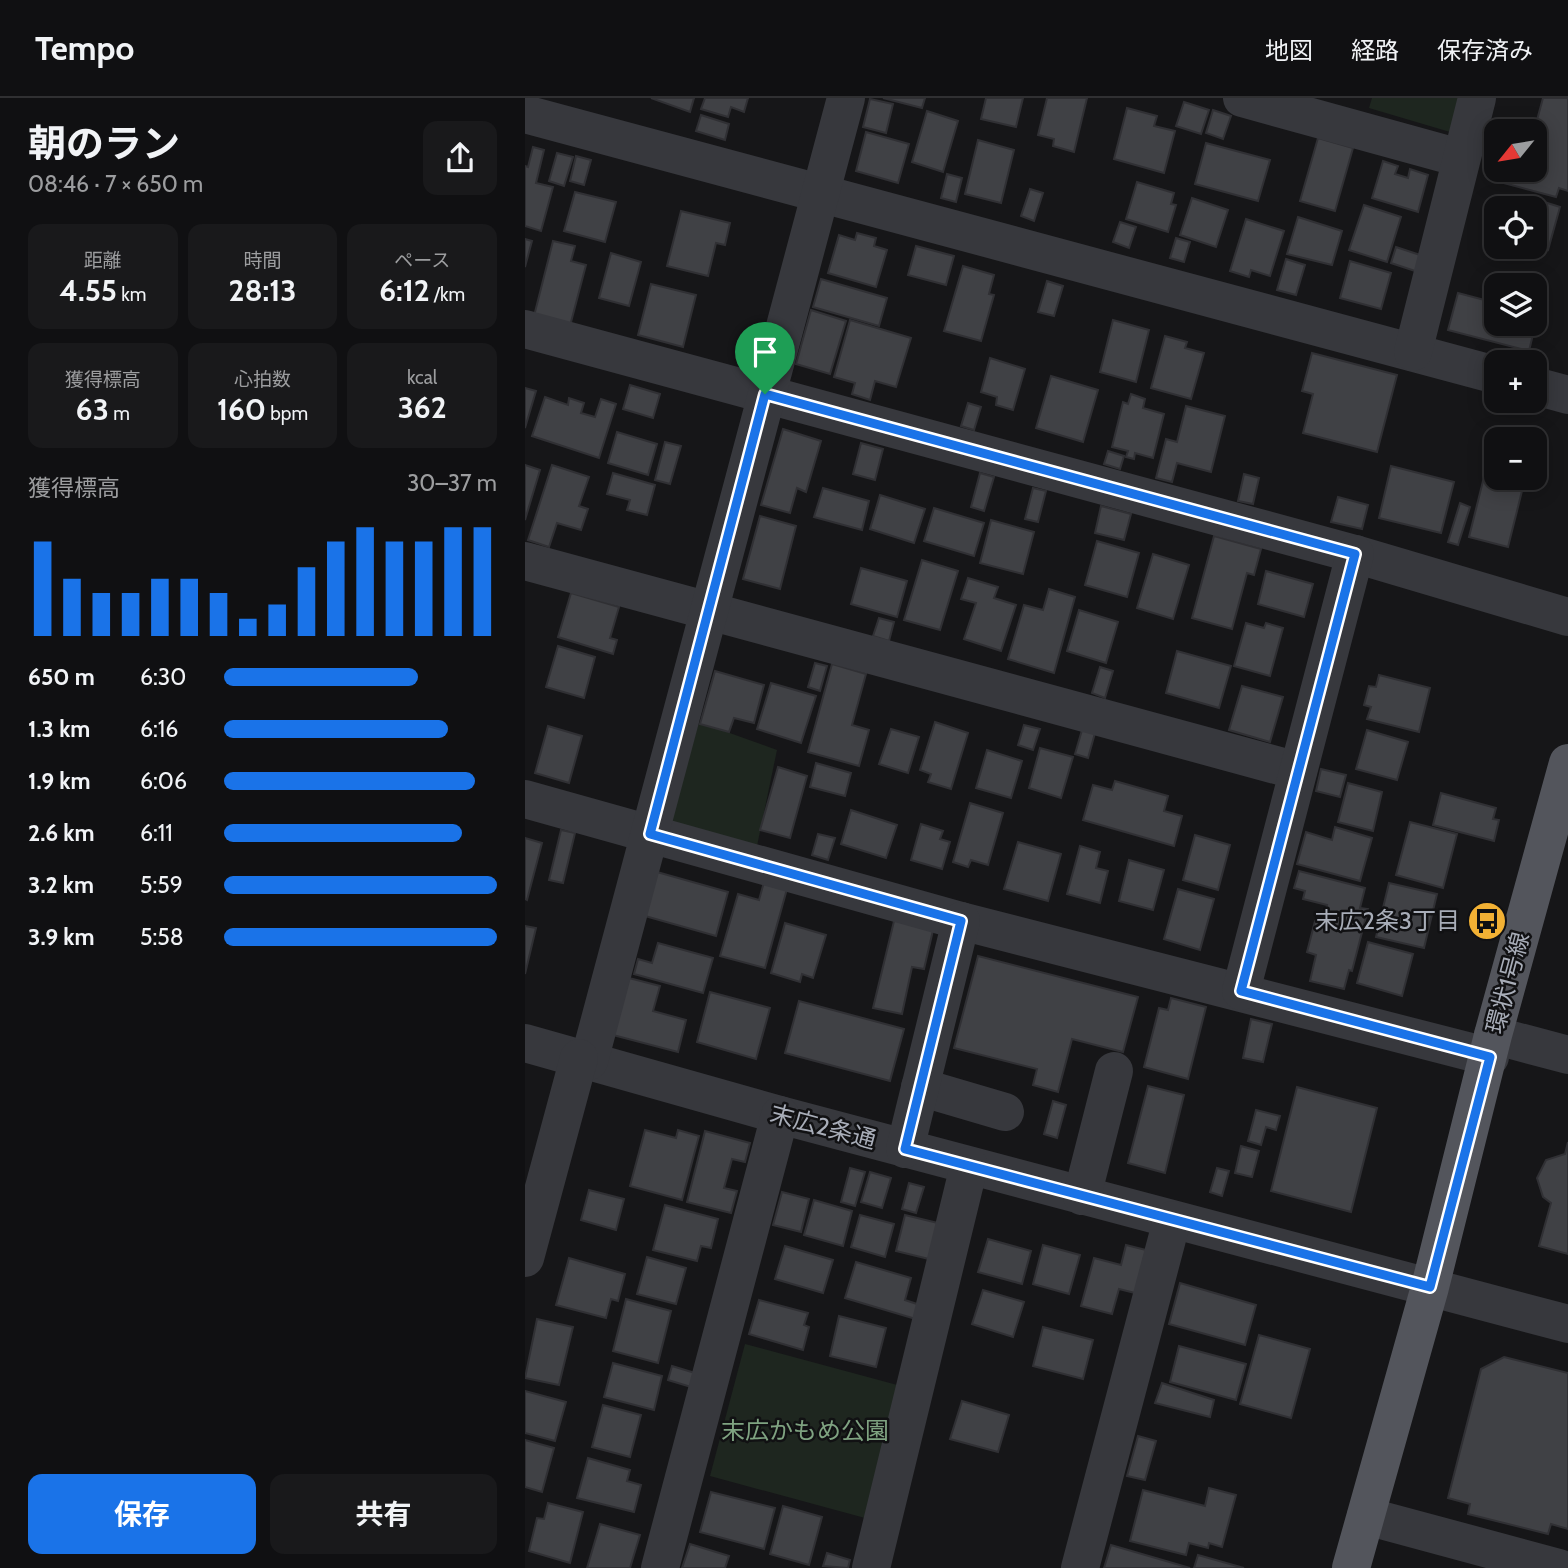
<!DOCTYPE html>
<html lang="ja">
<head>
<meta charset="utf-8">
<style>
  :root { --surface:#101012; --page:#19191b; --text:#f1f3f6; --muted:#9c9d9f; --line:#303032; --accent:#1a73e8 }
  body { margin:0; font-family:Cabin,"Noto Sans JP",sans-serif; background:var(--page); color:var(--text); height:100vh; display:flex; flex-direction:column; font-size:26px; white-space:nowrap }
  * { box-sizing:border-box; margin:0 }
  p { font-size:23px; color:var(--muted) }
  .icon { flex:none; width:38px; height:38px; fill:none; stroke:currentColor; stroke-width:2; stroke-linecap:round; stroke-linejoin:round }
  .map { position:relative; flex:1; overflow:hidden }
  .panel { display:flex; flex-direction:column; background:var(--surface); width:525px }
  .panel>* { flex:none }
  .needle { width:46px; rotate:240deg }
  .buttons { position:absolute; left:959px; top:21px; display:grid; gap:14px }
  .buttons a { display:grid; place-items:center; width:63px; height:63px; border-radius:14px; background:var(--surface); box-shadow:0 4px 18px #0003,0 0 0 2px var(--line); font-size:35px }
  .pin { position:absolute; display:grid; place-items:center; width:60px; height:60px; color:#fff; margin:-72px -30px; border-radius:50% 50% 50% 0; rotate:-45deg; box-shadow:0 0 7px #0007 }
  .pin .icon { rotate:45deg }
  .round { display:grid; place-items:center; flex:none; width:74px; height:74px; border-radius:14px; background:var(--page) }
  .summary { display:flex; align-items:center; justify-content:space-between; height:119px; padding:0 28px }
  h1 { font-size:38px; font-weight:700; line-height:52px }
  .stats { display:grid; grid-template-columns:repeat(3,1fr); gap:10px; height:119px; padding:7px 28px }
  .stats div { display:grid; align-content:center; border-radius:14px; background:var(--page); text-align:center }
  .stats b { font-size:30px; font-weight:700 }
  .stats small { font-size:19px; font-weight:400 }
  .stats p { font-size:19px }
  .chart { height:196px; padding:14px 28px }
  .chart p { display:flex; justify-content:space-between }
  .chart svg { width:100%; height:126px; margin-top:7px; stroke:var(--accent); stroke-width:6 }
  .button { display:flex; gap:14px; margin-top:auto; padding:14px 28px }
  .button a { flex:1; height:80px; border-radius:14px; background:var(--accent); color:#fff; font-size:28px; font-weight:700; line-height:80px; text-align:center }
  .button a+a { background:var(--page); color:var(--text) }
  ul { padding:0 28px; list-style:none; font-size:23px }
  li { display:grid; grid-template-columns:112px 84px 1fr; align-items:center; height:52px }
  li i { height:18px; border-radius:9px; background:var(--accent) }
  header { display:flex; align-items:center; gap:42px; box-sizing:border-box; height:98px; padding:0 35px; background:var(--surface); border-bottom:2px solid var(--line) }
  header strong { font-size:33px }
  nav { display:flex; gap:38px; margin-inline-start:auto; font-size:24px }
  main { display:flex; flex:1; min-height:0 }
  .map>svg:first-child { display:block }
  .green { fill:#1e261f }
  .building { fill:#404145; stroke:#303034; stroke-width:2 }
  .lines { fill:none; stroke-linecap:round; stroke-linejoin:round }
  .minor { stroke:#37383d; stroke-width:38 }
  .major { stroke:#53555c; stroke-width:38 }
  .route-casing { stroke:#fff; stroke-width:14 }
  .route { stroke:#1a73e8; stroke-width:9 }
  .labels { text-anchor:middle; stroke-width:5; stroke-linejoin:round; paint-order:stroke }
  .poi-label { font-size:24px; fill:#a8adb8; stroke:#111113; text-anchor:end }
  .street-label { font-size:24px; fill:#a8adb8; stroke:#111113 }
  .park-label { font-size:24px; fill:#7fa381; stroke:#111113 }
</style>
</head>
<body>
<header>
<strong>Tempo</strong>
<nav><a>地図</a><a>経路</a><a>保存済み</a></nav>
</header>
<main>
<section class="panel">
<div class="summary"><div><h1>朝のラン</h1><p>08:46 · 7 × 650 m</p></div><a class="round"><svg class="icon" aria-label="share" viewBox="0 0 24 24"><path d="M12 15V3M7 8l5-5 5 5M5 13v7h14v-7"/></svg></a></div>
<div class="stats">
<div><p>距離</p><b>4.55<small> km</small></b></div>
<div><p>時間</p><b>28:13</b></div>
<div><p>ペース</p><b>6:12<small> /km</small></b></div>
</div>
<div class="stats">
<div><p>獲得標高</p><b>63<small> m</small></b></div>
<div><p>心拍数</p><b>160<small> bpm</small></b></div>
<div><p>kcal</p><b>362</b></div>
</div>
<div class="chart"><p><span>獲得標高</span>30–37 m</p>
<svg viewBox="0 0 160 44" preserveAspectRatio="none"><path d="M5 44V11M15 44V24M25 44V29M35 44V29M45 44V24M55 44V24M65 44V29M75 44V38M85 44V33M95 44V20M105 44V11M115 44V6M125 44V11M135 44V11M145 44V6M155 44V6"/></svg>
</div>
<ul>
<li><b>650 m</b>6:30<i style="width:71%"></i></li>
<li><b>1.3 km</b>6:16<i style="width:82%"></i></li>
<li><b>1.9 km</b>6:06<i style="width:92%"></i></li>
<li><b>2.6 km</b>6:11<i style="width:87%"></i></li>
<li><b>3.2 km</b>5:59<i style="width:100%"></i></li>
<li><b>3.9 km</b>5:58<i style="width:100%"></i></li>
</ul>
<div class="button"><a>保存</a><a>共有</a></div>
</section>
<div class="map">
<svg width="1043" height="1470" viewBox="0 0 1043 1470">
  <rect width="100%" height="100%" fill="#161618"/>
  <g class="green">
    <polygon points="847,0 934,0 925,34 844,10"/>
    <polygon points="174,624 252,652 232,748 144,725"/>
    <polygon points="220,1246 376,1288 340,1420 185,1378"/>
  </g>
  <g class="building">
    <polygon points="126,0 169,0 165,14"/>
    <polygon points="180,0 223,0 219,14 206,9 203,19 176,11"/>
    <polygon points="358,0 400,0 397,10"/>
    <polygon points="461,0 498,0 491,29 456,21"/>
    <polygon points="522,0 562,0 549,54 528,48 529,41 513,37"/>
    <polygon points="1018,0 1043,0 1043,93 1034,90 1031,99 975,84 978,72 1010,72 1009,33"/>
    <polygon points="345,1 368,6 361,35 338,29"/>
    <polygon points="659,4 684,12 676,36 651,28"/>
    <polygon points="602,10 632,18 629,28 650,33 639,75 589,61"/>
    <polygon points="688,12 706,18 698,41 681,35"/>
    <polygon points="402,13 433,23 418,74 387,64"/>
    <polygon points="176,17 204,26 200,42 171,33"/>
    <polygon points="341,34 384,46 373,85 331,73"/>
    <polygon points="793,40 828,50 810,113 775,103"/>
    <polygon points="453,42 489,52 476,105 440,96"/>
    <polygon points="681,45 745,62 733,103 670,86"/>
    <polygon points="8,49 19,52 11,85 28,89 16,133 0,128 0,68 3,69"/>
    <polygon points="32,55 48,59 39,88 24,83"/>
    <polygon points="51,58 66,62 59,87 45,83"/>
    <polygon points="858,63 873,68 870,76 883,80 885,71 903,77 893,114 847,100"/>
    <polygon points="422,76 437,80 431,104 416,100"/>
    <polygon points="612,84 649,95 646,106 651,107 643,134 601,121"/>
    <polygon points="505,91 518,95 509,123 496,118"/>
    <polygon points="50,94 91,104 80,144 39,133"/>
    <polygon points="1000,98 1035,109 1023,152 1010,149 1010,110 996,110"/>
    <polygon points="667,100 703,112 691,149 655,137"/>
    <polygon points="839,107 876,119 862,164 824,152"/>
    <polygon points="156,113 205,125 200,147 191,145 183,178 142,168"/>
    <polygon points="773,119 817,133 807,167 762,156"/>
    <polygon points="721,121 759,133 745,178 726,172 724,179 705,173"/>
    <polygon points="595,124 611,129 604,150 588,144"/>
    <polygon points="332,135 351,140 349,148 362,152 351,189 303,175 314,137 330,142"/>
    <polygon points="651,140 665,144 659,164 645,160"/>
    <polygon points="0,141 7,143 0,169"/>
    <polygon points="28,143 50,148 46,163 61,167 45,228 9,218"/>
    <polygon points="391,148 429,158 421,187 383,177"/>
    <polygon points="871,149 898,158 893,174 866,165"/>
    <polygon points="86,155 116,164 104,208 74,200"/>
    <polygon points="761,161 780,167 771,197 752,192"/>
    <polygon points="825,163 866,175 856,211 815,200"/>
    <polygon points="438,168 469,177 464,196 469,197 456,243 419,233"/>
    <polygon points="296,181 362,200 354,228 288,209"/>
    <polygon points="522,183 538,188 529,218 513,214"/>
    <polygon points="126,186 171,197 158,249 113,237"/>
    <polygon points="933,195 971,205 971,226 1010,226 1010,216 1013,216 1004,253 923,232"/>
    <polygon points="286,212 321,223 305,276 271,266"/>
    <polygon points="325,222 386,240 371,289 350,283 345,302 327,296 330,285 309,279"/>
    <polygon points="588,222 624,232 611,284 575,274"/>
    <polygon points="640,238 662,244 660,250 679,255 666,301 626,290"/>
    <polygon points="787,255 872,277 852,354 778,335 788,296 777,293"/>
    <polygon points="465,260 500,271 488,312 471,307 472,299 456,294"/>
    <polygon points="526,278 573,292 558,344 511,330"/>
    <polygon points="105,287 135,296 128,320 98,311"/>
    <polygon points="0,290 11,293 0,330"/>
    <polygon points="606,296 620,301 618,310 639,316 628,360 610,355 609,361 601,359 603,353 587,349 598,304 603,306"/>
    <polygon points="20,299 43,307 44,300 59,305 56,315 70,319 76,301 91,306 74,360 7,338"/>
    <polygon points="443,305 456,309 449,332 436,328"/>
    <polygon points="661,308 700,318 686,374 652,365 647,384 631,380 641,341 652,344"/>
    <polygon points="258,331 296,343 281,394 272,390 265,415 236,407"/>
    <polygon points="92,334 132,346 123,377 83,365"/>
    <polygon points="140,344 156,348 145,386 130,382"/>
    <polygon points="336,345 358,351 350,382 328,376"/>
    <polygon points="583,353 599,358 595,371 579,366"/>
    <polygon points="0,367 15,372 0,422"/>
    <polygon points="27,367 64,379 54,408 63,411 56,432 32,425 24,449 3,442"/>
    <polygon points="866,368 929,384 916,435 854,420"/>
    <polygon points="88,375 130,387 122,417 102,412 105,402 82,396"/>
    <polygon points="455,375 469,379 459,413 446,409"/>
    <polygon points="719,376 734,380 728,406 713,403"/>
    <polygon points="959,379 998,389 983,449 944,439"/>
    <polygon points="298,390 344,403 337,432 289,419"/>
    <polygon points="508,390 521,393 513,424 500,421"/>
    <polygon points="355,397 400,411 389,445 345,431"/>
    <polygon points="813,399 843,407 837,431 806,424"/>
    <polygon points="935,405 945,409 933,447 923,444"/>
    <polygon points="576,408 606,416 599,442 570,435"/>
    <polygon points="409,410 459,425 449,458 399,443"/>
    <polygon points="235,418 271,428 255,491 218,481"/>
    <polygon points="466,422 509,434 498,476 455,465"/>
    <polygon points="689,438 736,451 729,477 722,475 707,531 667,520"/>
    <polygon points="572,443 614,455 602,499 560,487"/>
    <polygon points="628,456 664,467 648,521 612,510"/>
    <polygon points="397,462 433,473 415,532 379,522"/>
    <polygon points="336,470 382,483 372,519 326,506"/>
    <polygon points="741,473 788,486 779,519 733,506"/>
    <polygon points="443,480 473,489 469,500 491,507 476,553 439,541 451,505 436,501"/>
    <polygon points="524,491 550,499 529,575 483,561 499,507 518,512"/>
    <polygon points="46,495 94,509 85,540 92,542 88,556 33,539"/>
    <polygon points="554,512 593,524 581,565 542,553"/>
    <polygon points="354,520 369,524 364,543 348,538"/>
    <polygon points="721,525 739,530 741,525 758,530 745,578 709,568"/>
    <polygon points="33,548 70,559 59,600 21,589"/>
    <polygon points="652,553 706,568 694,610 641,595"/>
    <polygon points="290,565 302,568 295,593 283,589"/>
    <polygon points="307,566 341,576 327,627 344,632 334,668 283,654"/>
    <polygon points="575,569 588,573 580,600 567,595"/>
    <polygon points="190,573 239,587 229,625 209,620 204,634 175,626"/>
    <polygon points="854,577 905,590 894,634 842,621 846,609 839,607 844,588 851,589"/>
    <polygon points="246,585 291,598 276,645 232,631"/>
    <polygon points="717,588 758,599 745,644 704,632"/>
    <polygon points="410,624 443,635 426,691 403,684 406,676 395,672"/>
    <polygon points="499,627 515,631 508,652 493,647"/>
    <polygon points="23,628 57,638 44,685 10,675"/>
    <polygon points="366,631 394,639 383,675 354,666"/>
    <polygon points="557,632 570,635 563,660 550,656"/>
    <polygon points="842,632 883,644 872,682 831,671"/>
    <polygon points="515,650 548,659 536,700 504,690"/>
    <polygon points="462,652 497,663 486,700 451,690"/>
    <polygon points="291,665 326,675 320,698 285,689"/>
    <polygon points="253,669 282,678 265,740 235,732"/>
    <polygon points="796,671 821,677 815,699 791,693"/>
    <polygon points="590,683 643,698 639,713 657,718 649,748 558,722 568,687 587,692"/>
    <polygon points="823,685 857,694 848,733 813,724"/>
    <polygon points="916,695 971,710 968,721 974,722 969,743 908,727"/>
    <polygon points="445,705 478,715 463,767 446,762 443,769 428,764"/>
    <polygon points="326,712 372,727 361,760 316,746"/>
    <polygon points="885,724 932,736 918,790 871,777"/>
    <polygon points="396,726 418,733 415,741 425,744 417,771 386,762"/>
    <polygon points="810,729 847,740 835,783 772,766 781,734 807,742"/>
    <polygon points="36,732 50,735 38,785 24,782"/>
    <polygon points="293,736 310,740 303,762 287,757"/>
    <polygon points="670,737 705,747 693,792 658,782"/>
    <polygon points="0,740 17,745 2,802 0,801"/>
    <polygon points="493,744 536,756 523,803 479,791"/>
    <polygon points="555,748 575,754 571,770 583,773 575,805 542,796"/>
    <polygon points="604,762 639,772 628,812 594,803"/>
    <polygon points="774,773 840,790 835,810 843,811 827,873 824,872 819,891 785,883 791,857 782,854 790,823 797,825 802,807 778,801 780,793 769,790"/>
    <polygon points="132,774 203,794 191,838 120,818"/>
    <polygon points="239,784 262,791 240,870 195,858 213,796 234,802"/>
    <polygon points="864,785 912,796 899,850 851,839"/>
    <polygon points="653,791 689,801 675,852 639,841"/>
    <polygon points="370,819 409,828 399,871 387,869 377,916 348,910"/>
    <polygon points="260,825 301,837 288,880 277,876 275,884 246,875"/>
    <polygon points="0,828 11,830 0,876"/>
    <polygon points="843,844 888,856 877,898 832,885"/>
    <polygon points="133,845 188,860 178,895 109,876 113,861 127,865"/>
    <polygon points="453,858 613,899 598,954 547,941 533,994 508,987 512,971 429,950"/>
    <polygon points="104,880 135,888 128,913 161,922 153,954 88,937"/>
    <polygon points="185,894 245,910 231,961 172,944"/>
    <polygon points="646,900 681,909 663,981 619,969 634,910 643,912"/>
    <polygon points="274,903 379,931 365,983 260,955"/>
    <polygon points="726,921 747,926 738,964 718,960"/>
    <polygon points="623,988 659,997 640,1075 603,1065"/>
    <polygon points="772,989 852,1010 826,1114 746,1093"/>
    <polygon points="528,1003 541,1007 532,1040 519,1036"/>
    <polygon points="731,1012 755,1018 751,1032 741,1029 736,1047 723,1043"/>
    <polygon points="120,1032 151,1040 153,1032 174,1038 157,1102 105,1088"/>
    <polygon points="180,1033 225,1045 220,1064 207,1061 199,1090 212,1093 206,1115 162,1104"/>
    <polygon points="1043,1044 1043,1156 1014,1148 1026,1105 1018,1099 1012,1080 1021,1062 1040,1056"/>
    <polygon points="716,1048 734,1053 727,1079 710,1075"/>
    <polygon points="325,1070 340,1074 330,1108 316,1104"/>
    <polygon points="692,1070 704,1073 697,1098 685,1094"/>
    <polygon points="345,1074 366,1080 357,1110 336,1104"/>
    <polygon points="384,1085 399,1089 391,1115 377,1111"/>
    <polygon points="64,1092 99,1101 91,1132 56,1122"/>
    <polygon points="257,1094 284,1101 276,1134 248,1127"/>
    <polygon points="289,1102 327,1113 318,1148 279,1137"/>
    <polygon points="140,1107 193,1121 186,1150 176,1148 172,1163 128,1152"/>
    <polygon points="335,1117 369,1126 360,1159 326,1149"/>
    <polygon points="380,1117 417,1126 408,1162 371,1153"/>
    <polygon points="463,1141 506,1153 497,1186 453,1174"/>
    <polygon points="518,1147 555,1157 544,1196 508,1186"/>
    <polygon points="601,1147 621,1152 610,1195 594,1191 587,1216 556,1208 569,1160 596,1167"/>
    <polygon points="260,1148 308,1162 298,1195 250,1181"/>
    <polygon points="122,1159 161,1170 151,1206 112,1196"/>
    <polygon points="44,1160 100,1176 93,1203 86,1201 81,1220 31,1207"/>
    <polygon points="331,1164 386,1180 380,1202 398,1208 394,1222 320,1200"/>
    <polygon points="655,1185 731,1207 720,1247 644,1226"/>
    <polygon points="458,1192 499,1204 488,1239 447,1226"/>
    <polygon points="101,1201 146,1213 133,1265 88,1253"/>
    <polygon points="234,1202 283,1215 279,1227 284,1229 278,1252 224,1236"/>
    <polygon points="314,1218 361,1230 351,1269 305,1258"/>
    <polygon points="12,1221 48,1229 34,1287 0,1280"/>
    <polygon points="518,1229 568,1242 558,1281 508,1268"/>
    <polygon points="734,1237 785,1251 766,1320 715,1306"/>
    <polygon points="654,1248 721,1266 711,1302 645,1284"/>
    <polygon points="979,1259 1043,1275 1043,1431 1026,1426 1023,1436 943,1416 945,1406 923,1400 956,1271"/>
    <polygon points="88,1265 137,1278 129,1312 79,1299"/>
    <polygon points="147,1268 170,1275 166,1289 143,1282"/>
    <polygon points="637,1285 689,1302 685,1319 630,1305"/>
    <polygon points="0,1293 41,1304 30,1343 0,1335"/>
    <polygon points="437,1303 484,1317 473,1354 425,1341"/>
    <polygon points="78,1307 116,1317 105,1359 67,1349"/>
    <polygon points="613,1338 631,1343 620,1382 602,1378"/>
    <polygon points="0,1342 29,1350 17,1394 0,1389"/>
    <polygon points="63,1360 105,1372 102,1383 116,1387 109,1414 52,1400"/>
    <polygon points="684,1390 711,1397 697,1449 684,1445 683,1450 664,1445 661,1457 605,1443 618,1392 680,1408"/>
    <polygon points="186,1394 250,1410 239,1451 175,1434"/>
    <polygon points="23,1405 58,1414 45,1465 4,1453 12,1420 19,1421"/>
    <polygon points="258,1408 297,1419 284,1467 245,1456"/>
    <polygon points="75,1426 115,1437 105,1470 62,1470"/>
    <polygon points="165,1446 204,1458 200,1470 157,1470"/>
    <polygon points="586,1447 665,1470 579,1470"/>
    <polygon points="302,1455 325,1462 323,1470 298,1468"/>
    <polygon points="673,1457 719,1470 669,1470"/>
  </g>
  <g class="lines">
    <g class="minor">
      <polyline points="717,0 935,60"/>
      <polyline points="0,16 971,277"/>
      <polyline points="0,231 830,456 1043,519"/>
      <polyline points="888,254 952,0"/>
      <polyline points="1010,288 1043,297"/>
      <polyline points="0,463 773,673"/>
      <polyline points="0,701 436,823 965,959"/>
      <polyline points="716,893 830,456"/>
      <polyline points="968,937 1043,957"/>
      <polyline points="0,945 255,1017 1043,1226"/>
      <polyline points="64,963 321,0"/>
      <polyline points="395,989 480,1014"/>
      <polyline points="380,1051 436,823"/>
      <polyline points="557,1098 589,973"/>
      <polyline points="0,1160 54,960"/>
      <polyline points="841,1418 1034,1470"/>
      <polyline points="135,1470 255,1017"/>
      <polyline points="346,1470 444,1068"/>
      <polyline points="555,1470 647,1122"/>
    </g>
    <polyline class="major" points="826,1470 905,1189 968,937 1043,665"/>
  </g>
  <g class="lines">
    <defs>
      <polygon id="route" points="240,296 830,456 716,893 965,959 905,1189 380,1051 436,823 125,736"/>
    </defs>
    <use href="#route" class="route-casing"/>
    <use href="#route" class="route"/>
  </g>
  <defs>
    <symbol id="bus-disc" viewBox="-11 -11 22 22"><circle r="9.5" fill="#f2b134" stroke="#111113"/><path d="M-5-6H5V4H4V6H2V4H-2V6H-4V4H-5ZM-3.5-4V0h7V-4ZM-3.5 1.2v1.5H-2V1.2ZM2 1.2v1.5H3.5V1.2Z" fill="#111"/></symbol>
  </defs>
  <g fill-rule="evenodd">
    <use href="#bus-disc" x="940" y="801" width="44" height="44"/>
  </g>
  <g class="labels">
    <g class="poi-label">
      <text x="935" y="831">末広2条3丁目</text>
    </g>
    <g class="street-label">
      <text transform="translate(983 885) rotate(-75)" y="8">環状1号線</text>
      <text transform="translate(298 1029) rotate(15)" y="8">末広2条通</text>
    </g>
    <g class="park-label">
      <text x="280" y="1341">末広かもめ公園</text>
    </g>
  </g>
</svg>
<div class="buttons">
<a><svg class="needle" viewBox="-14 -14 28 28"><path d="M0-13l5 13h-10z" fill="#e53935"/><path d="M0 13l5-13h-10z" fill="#9c9d9f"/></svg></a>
<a><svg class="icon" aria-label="locate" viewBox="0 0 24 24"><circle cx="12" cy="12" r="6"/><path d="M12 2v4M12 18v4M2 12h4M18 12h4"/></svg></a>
<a><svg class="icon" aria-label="layers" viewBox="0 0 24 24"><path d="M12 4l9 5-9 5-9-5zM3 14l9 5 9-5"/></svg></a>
<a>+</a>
<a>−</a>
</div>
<div class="pin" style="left:240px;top:296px;background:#1e9e55"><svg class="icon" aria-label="arrive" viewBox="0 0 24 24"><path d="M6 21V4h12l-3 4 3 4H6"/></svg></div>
</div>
</main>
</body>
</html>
